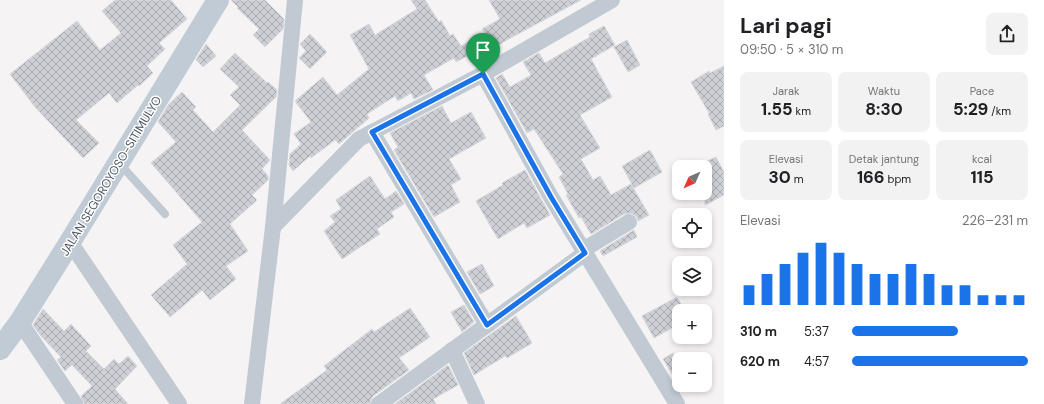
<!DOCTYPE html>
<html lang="id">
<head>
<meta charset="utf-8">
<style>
  :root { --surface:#fff; --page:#f2f2f2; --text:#202124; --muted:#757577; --accent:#1a73e8 }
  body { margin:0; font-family:"DM Sans",sans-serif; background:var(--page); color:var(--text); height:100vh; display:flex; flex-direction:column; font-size:15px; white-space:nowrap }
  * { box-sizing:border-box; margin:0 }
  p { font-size:13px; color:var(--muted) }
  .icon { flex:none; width:22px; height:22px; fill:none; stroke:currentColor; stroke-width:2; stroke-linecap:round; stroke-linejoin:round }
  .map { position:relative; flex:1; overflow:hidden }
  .drawer { display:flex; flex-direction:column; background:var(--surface); width:320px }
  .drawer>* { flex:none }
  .needle { width:26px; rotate:225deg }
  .tools { position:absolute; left:672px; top:160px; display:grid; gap:8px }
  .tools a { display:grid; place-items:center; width:40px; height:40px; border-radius:8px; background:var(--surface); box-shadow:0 2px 6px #0003; font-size:20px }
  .pin { position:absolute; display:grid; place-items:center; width:34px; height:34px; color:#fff; margin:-41px -17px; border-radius:50% 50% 50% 0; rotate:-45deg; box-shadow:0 0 4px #0007 }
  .pin .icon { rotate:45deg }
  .round { display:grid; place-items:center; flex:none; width:42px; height:42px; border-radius:8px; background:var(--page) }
  .overview { display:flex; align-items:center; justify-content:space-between; height:68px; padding:0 16px }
  h1 { font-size:22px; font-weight:700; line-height:30px }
  .stats { display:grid; grid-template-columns:repeat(3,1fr); gap:6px; height:68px; padding:4px 16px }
  .stats div { display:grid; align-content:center; border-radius:8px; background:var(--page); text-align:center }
  .stats b { font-size:17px; font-weight:700 }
  .stats small { font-size:11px; font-weight:400 }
  .stats p { font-size:11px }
  .chart { height:112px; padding:8px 16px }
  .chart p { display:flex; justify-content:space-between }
  .chart svg { width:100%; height:72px; margin-top:4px; stroke:var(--accent); stroke-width:6 }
  ul { padding:0 16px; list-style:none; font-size:13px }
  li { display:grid; grid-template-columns:64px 48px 1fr; align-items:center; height:30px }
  li i { height:10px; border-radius:5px; background:var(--accent) }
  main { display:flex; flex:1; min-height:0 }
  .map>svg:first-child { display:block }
  .building { fill:url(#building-cross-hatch); stroke:#d7d9de }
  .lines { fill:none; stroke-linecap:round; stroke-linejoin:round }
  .service { stroke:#c1cad2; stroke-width:8 }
  .minor { stroke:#c1cad2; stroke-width:16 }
  .secondary { stroke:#c1cbd6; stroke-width:22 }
  .route-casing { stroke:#fff; stroke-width:8 }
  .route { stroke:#1a73e8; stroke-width:5 }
  .labels { text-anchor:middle; stroke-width:3; stroke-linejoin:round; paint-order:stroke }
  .street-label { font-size:12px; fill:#4a5661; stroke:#fff }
</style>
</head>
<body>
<main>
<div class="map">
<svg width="724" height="404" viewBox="0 0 724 404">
  <defs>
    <pattern id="building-cross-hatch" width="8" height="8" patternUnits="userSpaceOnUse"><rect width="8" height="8" fill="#cdcfd5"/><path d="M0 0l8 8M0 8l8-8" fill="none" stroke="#a8abb0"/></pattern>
  </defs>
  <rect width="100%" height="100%" fill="#f5f3f3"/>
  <g class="building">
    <polygon points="115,0 171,0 187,19 159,43 165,49 147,66 153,73 139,86 138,85 117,103 109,93 76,120 99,143 83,158 35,107 10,74 77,21 100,50 121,33 102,11"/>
    <polygon points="231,0 265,0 284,19 283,29 265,47 253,35 259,29 237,8 238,7"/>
    <polygon points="411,0 425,0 439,22 441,20 450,36 453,34 461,46 485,33 482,29 500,19 489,0 581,0 505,41 473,61 469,55 456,62 454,58 424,75 433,90 414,99 411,93 398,101 395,96 367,114 369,118 339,144 335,140 311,158 310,156 293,171 289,165 290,154 301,144 294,134 311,122 295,101 323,77 337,95 369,69 350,35 369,24 375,35 417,9"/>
    <polygon points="604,26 615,45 591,59 612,97 580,115 600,148 581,159 593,180 600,176 611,195 631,184 649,215 638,221 637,217 633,214 629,213 624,214 591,234 581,217 579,218 566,195 568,194 559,177 563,174 534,129 527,133 496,78 502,74 510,87 531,75 523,62 539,53 545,63 590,37 589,34"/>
    <polygon points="310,34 327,52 310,69 299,58 306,51 300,44"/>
    <polygon points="627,40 640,65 628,72 614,47"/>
    <polygon points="206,44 216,56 203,67 196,60"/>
    <polygon points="235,53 267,83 268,82 277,90 276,97 242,130 270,160 262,169 268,176 268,180 252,195 257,200 230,224 248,251 226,266 236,279 210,300 202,290 170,317 151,295 187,264 173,245 202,222 151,163 176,142 158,122 168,105 182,92 196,107 193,110 213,132 240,105 230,95 239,87 220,69"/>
    <polygon points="724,66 724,126 716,130 708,114 709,113 691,82 709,71 710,73"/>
    <polygon points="442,106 451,123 471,112 486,138 449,159 461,179 451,185 460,202 434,217 394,150 398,147 390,133"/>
    <polygon points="650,150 662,172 634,188 622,166"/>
    <polygon points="716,157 724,172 724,195 705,205 705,162"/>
    <polygon points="525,170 550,215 527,228 524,223 498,239 476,201 503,185 502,183"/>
    <polygon points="370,176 385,199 396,191 404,204 391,212 394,217 377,229 380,234 342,259 324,231 335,222 330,216 341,209 336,200"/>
    <polygon points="634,230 637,237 603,256 600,251"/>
    <polygon points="482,264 494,286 480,294 467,272"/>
    <polygon points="677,297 685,311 679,311 679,324 654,338 642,316"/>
    <polygon points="464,305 474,322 462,332 451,312"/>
    <polygon points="410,308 430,337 399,358 409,370 373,396 371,400 370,404 280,404 327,370 324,366 372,329 374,332"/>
    <polygon points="43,309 64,331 71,324 91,346 86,351 104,369 114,359 119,364 128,356 137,366 115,389 128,404 84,404 81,396 92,386 72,365 65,371 57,360 61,357 41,336 33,325"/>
    <polygon points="516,316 532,343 507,358 505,356 474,375 464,353"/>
    <polygon points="673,353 679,363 679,385 663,359"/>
    <polygon points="448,365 458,385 433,399 436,404 395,404"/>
  </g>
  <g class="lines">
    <polyline class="service" points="119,163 165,214"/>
    <g class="minor">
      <polyline points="483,74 612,0"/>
      <polyline points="372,132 487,325"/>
      <polyline points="273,227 359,139 483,74 551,197 677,404"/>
      <polyline points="70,242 179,404"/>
      <polyline points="583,250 629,222"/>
      <polyline points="20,322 75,404"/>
      <polyline points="452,350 477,404"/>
      <polyline points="252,404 273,227 295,0"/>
      <polyline points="379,404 585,253"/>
    </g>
    <polyline class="secondary" points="0,349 20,322 70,242 218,0"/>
  </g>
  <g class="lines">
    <defs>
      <polygon id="route" points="483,74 551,197 585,253 487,325 372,132"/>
    </defs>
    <use href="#route" class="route-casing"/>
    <use href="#route" class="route"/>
  </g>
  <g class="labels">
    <g class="street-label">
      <text transform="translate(111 176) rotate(-59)" y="4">JALAN SEGOROYOSO-SITIMULYO</text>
    </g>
  </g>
</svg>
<div class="tools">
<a><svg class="needle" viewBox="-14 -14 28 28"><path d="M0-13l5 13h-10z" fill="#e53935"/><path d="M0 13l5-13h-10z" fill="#757577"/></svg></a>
<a><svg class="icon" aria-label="locate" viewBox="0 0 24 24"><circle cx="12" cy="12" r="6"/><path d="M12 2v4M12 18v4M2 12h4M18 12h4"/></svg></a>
<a><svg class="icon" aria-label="layers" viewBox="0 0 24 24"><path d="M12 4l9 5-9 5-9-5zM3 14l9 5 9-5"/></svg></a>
<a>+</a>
<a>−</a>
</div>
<div class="pin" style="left:483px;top:74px;background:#1e9e55"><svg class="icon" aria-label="arrive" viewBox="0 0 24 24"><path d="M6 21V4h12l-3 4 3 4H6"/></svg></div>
</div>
<section class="drawer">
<div class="overview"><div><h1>Lari pagi</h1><p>09:50 · 5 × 310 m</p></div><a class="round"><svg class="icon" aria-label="share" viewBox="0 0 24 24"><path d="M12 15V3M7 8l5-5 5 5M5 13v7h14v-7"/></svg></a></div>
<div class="stats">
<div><p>Jarak</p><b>1.55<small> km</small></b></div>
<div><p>Waktu</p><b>8:30</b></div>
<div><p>Pace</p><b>5:29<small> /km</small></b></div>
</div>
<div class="stats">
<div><p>Elevasi</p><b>30<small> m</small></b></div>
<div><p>Detak jantung</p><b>166<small> bpm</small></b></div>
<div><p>kcal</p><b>115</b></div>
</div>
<div class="chart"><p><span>Elevasi</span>226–231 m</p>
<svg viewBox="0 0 160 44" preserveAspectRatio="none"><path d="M5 44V32M15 44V25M25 44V19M35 44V12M45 44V6M55 44V12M65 44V19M75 44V25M85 44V25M95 44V19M105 44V25M115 44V32M125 44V32M135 44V38M145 44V38M155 44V38"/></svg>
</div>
<ul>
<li><b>310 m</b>5:37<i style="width:60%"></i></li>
<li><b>620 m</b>4:57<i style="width:100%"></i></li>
</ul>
</section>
</main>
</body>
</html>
